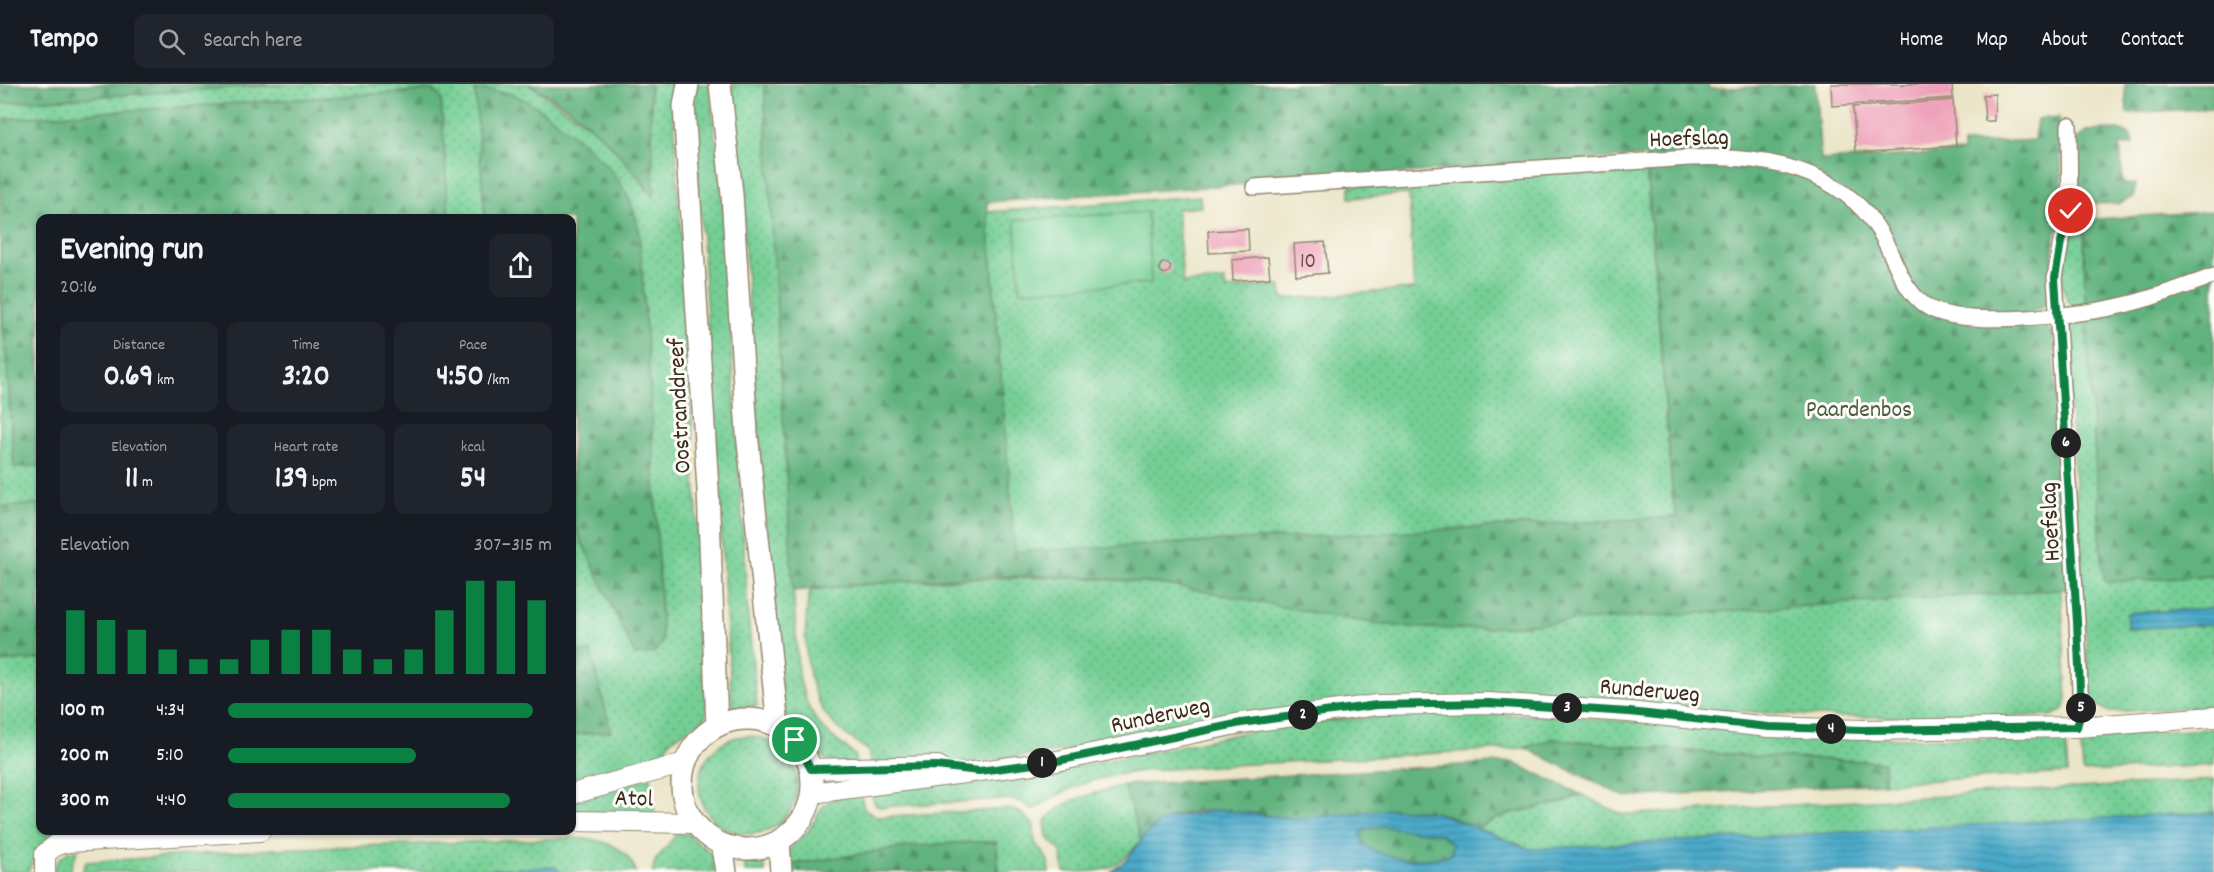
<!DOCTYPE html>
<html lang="en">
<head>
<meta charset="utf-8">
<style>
  :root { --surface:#171b24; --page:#20242c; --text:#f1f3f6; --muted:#9ea1a6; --line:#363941; --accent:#0b8043 }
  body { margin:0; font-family:Dekko,sans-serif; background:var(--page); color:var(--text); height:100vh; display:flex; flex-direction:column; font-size:22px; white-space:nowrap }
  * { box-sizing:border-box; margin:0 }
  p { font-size:20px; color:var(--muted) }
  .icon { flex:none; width:33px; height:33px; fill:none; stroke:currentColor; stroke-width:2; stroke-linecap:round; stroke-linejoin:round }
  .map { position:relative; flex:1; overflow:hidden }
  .sheet { position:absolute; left:36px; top:130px; width:540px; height:621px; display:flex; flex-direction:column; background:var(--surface); border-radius:12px; box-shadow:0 2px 4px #0004 }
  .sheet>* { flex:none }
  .pin { position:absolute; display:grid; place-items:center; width:51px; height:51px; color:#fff; margin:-26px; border:3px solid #fff; border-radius:50%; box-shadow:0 2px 6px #0007 }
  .km { position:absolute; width:30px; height:30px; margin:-15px; border-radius:50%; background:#222; color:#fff; font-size:16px; line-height:30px; text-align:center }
  .round { display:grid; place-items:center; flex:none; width:63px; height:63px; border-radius:12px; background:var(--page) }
  .headline { display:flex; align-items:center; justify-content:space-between; height:102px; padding:0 24px }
  h1 { font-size:33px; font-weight:700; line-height:45px }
  .metrics { display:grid; grid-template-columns:repeat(3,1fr); gap:9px; height:102px; padding:6px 24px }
  .metrics div { display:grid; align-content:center; border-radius:12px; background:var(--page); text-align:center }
  .metrics b { font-size:30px; font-weight:700 }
  .metrics small { font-size:16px; font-weight:400 }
  .metrics p { font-size:16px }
  .chart { height:168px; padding:12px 24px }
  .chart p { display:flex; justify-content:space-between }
  .chart svg { width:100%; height:108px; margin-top:6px; stroke:var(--accent); stroke-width:6 }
  ul { padding:0 24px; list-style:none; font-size:20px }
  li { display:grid; grid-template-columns:96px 72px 1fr; align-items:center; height:45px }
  li i { height:15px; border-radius:8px; background:var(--accent) }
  header { display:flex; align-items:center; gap:36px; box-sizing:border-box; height:84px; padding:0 30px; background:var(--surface); border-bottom:2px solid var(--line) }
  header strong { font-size:28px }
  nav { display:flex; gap:33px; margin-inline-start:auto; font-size:21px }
  .search { width:420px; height:54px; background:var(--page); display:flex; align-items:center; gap:15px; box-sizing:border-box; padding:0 21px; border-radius:12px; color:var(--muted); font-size:22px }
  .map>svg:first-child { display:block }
  .grass { fill:url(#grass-dots); stroke:#587c5a; stroke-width:1.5 }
  .forest { fill:url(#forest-firs); stroke:#4e6e4e; stroke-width:1.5; fill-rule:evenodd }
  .garden { fill:#75cf95; stroke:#587c5a; stroke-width:1.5 }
  .water { fill:url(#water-rules); stroke:#426a74; stroke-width:1.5; fill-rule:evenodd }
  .building { fill:#eea1b9 }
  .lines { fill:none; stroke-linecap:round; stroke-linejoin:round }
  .minor-casing { stroke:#938872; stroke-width:18 }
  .tertiary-casing { stroke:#938872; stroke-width:22 }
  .secondary-casing { stroke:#938872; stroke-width:24 }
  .minor { stroke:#fff; stroke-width:15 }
  .tertiary { stroke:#fff; stroke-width:20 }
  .secondary { stroke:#fff; stroke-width:21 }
  .route-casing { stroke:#fff; stroke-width:12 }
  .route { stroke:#0b8043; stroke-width:8 }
  .labels { text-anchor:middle; stroke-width:6; stroke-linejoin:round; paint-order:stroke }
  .number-label { font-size:21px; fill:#684845 }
  .street-label { font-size:24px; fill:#3b2a1e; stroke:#fdfcf7 }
  .park-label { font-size:24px; fill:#4c5c42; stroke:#fdfcf7 }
</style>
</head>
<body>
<header>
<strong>Tempo</strong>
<div class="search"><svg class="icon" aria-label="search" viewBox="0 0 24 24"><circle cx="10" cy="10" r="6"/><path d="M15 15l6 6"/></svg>Search here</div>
<nav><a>Home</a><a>Map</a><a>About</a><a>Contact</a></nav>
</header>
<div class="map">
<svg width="2214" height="788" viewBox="0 0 2214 788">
  <defs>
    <pattern id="grass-dots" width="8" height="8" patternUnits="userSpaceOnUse" patternTransform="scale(1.5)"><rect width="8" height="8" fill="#75cf95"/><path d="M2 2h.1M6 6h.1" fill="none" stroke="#61a879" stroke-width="1.8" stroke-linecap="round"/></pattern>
    <pattern id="forest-firs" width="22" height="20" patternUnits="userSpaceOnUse" patternTransform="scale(1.5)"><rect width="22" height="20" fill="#60b27e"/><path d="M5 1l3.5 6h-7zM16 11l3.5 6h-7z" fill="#509167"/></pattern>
    <pattern id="water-rules" width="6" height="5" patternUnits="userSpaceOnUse" patternTransform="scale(1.5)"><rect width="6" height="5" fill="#4aaac9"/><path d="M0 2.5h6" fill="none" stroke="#3f8ba3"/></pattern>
  </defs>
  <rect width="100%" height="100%" fill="#fdfcf7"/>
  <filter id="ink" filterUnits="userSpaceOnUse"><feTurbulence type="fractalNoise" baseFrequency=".0167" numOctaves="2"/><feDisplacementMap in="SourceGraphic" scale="12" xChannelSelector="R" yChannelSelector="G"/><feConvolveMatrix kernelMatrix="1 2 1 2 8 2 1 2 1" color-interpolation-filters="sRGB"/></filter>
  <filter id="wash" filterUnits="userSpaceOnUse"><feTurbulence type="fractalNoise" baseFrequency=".008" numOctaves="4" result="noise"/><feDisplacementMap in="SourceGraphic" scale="24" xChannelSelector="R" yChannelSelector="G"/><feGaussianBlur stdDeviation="1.35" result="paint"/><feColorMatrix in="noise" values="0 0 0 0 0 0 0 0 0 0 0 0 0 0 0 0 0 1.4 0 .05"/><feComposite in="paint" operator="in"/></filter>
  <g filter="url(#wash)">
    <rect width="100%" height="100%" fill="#ebe5c7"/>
    <g class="grass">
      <polygon points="290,0 529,0 599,49 633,84 654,113 650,0 672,0 708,617 705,634 670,657 662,675 572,704 572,651 610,647 591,568 572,568 572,541 575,536 572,528 572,437 635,571 653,569 662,559 652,334 639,146 475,7 485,135 449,135 441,14 433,6 0,35 0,19"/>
      <polygon points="695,0 709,0 722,110 748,531 757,622 732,623 695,44"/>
      <path d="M732 0H764L798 586C807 633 817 642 855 671L856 679C848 679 835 680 828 677 814 670 807 643 785 632L770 492Z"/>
      <polygon points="1646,82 1673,417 1677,433 1015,469 987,128 1200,112 1201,123 1177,125 1183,199 1224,196 1226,205 1280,201 1283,215 1414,205 1409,110 1350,114 1350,102"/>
      <path d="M2084 136 2085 224H2074C2052 204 2066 162 2076 139Z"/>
      <polygon points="0,190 14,383 40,382 40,420 0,423"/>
      <polygon points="2086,232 2103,489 2107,498 2214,492 2214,524 2127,529 2127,545 2214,540 2214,622 2110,628 2093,619 2090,614 2065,250 2071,238"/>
      <path d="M1033 493C1093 493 1151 498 1210 507 1264 516 1318 531 1372 539 1419 546 1484 546 1531 540L2061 505 2067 616 2064 626 2051 632 1837 633 1516 613 971 678 870 679 868 666C851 655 829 640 820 621 803 587 803 542 810 506L888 498Z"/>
      <path d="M40 575V747H74C43 751 39 760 28 788H0V578Z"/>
      <path d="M1460 628 1574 633 1830 653 2043 655 2065 652 2068 689 1884 699 1883 678 1746 672 1552 655 1525 664 1150 686C1102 692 1074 698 1033 726L1022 718 1007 715 880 723 875 720 870 707 1086 681 1253 647 1325 637Z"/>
      <polygon points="2214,645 2214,681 2083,688 2080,651"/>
      <circle cx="748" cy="701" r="49"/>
      <polygon points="651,693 655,732 572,729 572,718"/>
      <polygon points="2214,696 2214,728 1562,765 1530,765 1476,744 1508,730 1563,718 1582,711 1621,730 1637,730"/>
      <path d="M1124 701 1141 756C1114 788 1107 788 1064 788L1061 767 1047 753 1045 738C1061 713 1097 710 1124 701Z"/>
      <path d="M860 707 864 725 878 733 1008 725 1020 728 1034 741 1035 759C1042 766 1051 777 1049 788H999L996 758 906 763 788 781 790 765 807 749 821 725 830 716Z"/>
      <polygon points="678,748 688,751 712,770 715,788 652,788 655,777"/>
      <path d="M521 756C559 756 621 743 636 788H561L555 783 441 788H82L86 778 276 765Z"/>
      <path d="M78 765 69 788H53C58 774 64 768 78 765Z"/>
      <polygon points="764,776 765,788 745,788 745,778"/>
    </g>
    <g class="forest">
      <polygon points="0,0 290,0 0,19"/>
      <path d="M529 0H650L654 114C621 67 581 27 529 0Z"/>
      <path d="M764 0H1708L1709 5 1815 0 1821 76 1963 68V60L2034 56 2037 35 2059 33 2063 125 2054 157 2050 215 2040 225 2030 228 2053 249 2068 505 1531 540C1480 547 1425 546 1373 539 1298 529 1225 508 1150 499 1032 484 910 496 793 507ZM1646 72 1673 417 1677 433 1015 468 987 118Z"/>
      <polygon points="2125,0 2214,0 2214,24 2127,29"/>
      <polygon points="433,6 441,14 449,135 40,135 40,382 14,383 0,190 0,35"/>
      <path d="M482 6C491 7 501 7 510 10 538 17 600 71 617 95 629 111 635 127 639 146L652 334 662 560 653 569 635 571 572 437V135H485L475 7Z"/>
      <polygon points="2119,46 2130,51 2134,60 2120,61 2123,100 2136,100 2133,113 2117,120 2084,119 2076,108 2076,57 2086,47"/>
      <polygon points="2214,127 2214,492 2106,498 2103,489 2085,224 2084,136"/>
      <polygon points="40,420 40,575 0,578 0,423"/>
      <polygon points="572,568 591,568 611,647 572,651"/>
      <polygon points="1552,655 1746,672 1884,678 1884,699 1625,713 1525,664"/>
      <path d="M1512 678 1582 711 1563 718 1508 730 1476 744C1463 739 1448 730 1434 728 1387 720 1343 736 1297 734 1248 732 1176 709 1141 756L1124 701Z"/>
      <path d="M1381 742 1440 750 1453 760 1451 770C1423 779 1388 777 1364 761L1361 750 1366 745Z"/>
      <polygon points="966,758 996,758 999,788 788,788 788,781 906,763"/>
    </g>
    <polygon class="garden" points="1147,128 1151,199 1020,207 1015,136"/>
    <g class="water">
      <polygon points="2214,524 2214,540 2127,545 2127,529"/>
      <path d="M1392 725 1435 728 1531 765 2214 728V788H2024L2015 784 1954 788 1900 784 1893 788H1111L1128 774 1145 751 1163 736 1185 731 1220 726 1298 735ZM1381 742 1440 750 1453 760 1451 770C1424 779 1388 777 1364 761L1361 750 1366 745Z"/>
      <polygon points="555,783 561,788 441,788"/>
    </g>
    <g id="blocks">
      <g class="building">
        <polygon points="1831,0 1952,0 1953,14 1832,22"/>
        <polygon points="1995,10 1994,37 1985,37 1983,11"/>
        <polygon points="1953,16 1956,62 1856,69 1853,23"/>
        <polygon points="1248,145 1249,167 1209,169 1208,147"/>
        <polygon points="1325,158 1328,189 1296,192 1294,160"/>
        <polygon points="1268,173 1270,194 1233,197 1232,176"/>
        <circle cx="1165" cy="184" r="5.5"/>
      </g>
    </g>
  </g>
  <g filter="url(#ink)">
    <use href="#blocks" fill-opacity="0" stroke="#938872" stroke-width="1.5"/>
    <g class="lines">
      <defs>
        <g id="minor">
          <polyline points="2069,41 2070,135 2061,158 2055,194 2077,538 2081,628 2077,643"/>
          <path d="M1254 103 1689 74C1760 71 1841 82 1881 150 1895 174 1902 206 1926 222 1960 246 2087 231 2128 220 2157 213 2185 202 2214 192"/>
        </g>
        <g id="tertiary">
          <polyline points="811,685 938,682"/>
          <polyline points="812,709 1057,677 1241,639 1377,621 1488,619 1629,628 1769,643 1863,646 2077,643 2214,633"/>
          <polyline points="572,710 685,679"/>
          <polyline points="572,737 694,739"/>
          <polyline points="45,788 45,770 56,761 68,758 260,747"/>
        </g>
        <g id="secondary">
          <polyline points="688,0 684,22 708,405 717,642"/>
          <polyline points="720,0 732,110 747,349 778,642"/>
          <circle cx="747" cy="700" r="65"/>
          <polyline points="779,758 781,788"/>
          <polyline points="722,761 726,788"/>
        </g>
      </defs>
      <use href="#minor" class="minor-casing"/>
      <use href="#tertiary" class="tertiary-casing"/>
      <use href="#secondary" class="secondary-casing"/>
      <use href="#minor" class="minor"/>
      <use href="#tertiary" class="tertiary"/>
      <use href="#secondary" class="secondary"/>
    </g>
  </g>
  <g class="lines" filter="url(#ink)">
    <defs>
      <polyline id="route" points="795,656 811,685 936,682 979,687 1057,677 1241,639 1377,621 1488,619 1629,628 1769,643 1863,646 2077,643 2081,628 2077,538 2055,194 2061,158 2071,127"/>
    </defs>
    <use href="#route" class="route-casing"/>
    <use href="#route" class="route"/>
  </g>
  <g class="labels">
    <g class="number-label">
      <text x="1308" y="183">10</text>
    </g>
    <g class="street-label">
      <text transform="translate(1689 53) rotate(-2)" y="8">Hoefslag</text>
      <text transform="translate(678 322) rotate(-93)" y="8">Oostranddreef</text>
      <text transform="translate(2049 438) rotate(-93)" y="8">Hoefslag</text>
      <text transform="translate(1650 605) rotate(5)" y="8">Runderweg</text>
      <text transform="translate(1160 630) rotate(-12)" y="8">Runderweg</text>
      <text transform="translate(634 713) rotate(2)" y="8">Atol</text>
    </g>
    <g class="park-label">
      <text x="1859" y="332">Paardenbos</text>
    </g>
  </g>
</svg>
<div class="pin" style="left:795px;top:656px;background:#1e9e55"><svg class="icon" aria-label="arrive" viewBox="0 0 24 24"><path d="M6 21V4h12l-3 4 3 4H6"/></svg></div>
<div class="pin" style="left:2071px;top:127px;background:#d93025"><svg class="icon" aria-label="check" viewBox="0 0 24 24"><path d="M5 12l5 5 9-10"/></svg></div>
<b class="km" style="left:1042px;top:679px">1</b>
<b class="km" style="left:1303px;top:631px">2</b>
<b class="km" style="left:1567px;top:624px">3</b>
<b class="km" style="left:1831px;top:645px">4</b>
<b class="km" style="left:2081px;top:624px">5</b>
<b class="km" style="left:2066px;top:359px">6</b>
<section class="sheet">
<div class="headline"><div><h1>Evening run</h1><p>20:16</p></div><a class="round"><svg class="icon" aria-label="share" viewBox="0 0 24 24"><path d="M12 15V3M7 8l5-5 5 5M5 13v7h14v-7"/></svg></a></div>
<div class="metrics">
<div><p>Distance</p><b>0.69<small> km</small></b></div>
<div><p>Time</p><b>3:20</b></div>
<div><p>Pace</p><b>4:50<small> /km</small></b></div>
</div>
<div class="metrics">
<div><p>Elevation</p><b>11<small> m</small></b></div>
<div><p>Heart rate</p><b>139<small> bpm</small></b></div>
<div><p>kcal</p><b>54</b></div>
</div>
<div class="chart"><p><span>Elevation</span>307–315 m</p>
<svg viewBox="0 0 160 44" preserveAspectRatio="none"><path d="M5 44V18M15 44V22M25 44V26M35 44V34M45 44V38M55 44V38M65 44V30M75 44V26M85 44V26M95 44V34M105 44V38M115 44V34M125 44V18M135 44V6M145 44V6M155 44V14"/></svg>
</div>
<ul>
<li><b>100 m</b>4:34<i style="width:94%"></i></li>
<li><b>200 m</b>5:10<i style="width:58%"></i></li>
<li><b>300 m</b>4:40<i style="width:87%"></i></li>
</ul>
</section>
</div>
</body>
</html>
